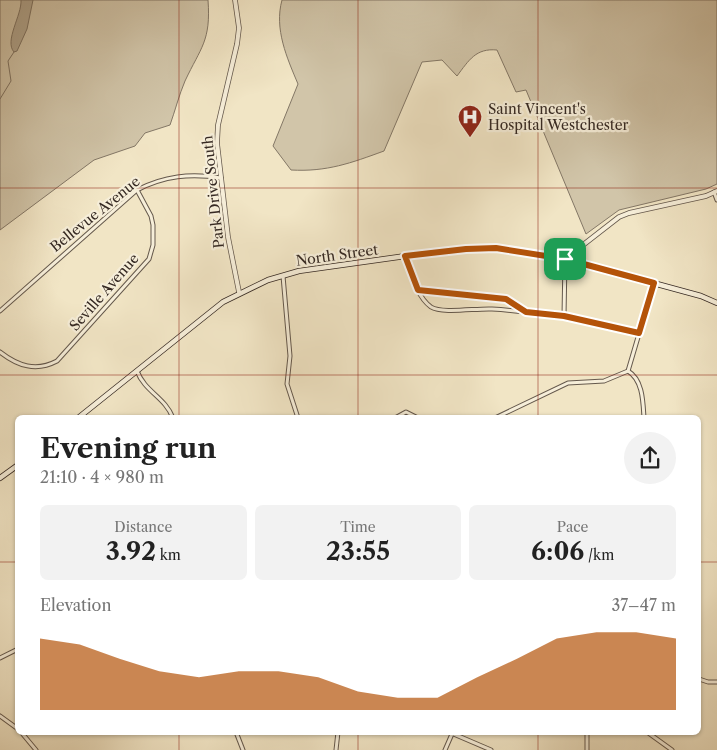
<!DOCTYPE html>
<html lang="en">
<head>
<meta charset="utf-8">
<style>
  :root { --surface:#fff; --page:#f2f2f2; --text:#222; --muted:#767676; --accent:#b45309 }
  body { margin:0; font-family:"Libre Caslon Text",serif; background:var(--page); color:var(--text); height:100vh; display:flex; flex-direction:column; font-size:19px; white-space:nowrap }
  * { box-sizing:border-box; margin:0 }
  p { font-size:16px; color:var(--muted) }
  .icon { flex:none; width:28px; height:28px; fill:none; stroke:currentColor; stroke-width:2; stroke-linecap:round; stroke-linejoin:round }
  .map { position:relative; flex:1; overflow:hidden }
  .details { position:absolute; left:15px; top:415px; width:686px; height:320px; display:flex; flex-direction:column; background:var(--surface); border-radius:8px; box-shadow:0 1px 4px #0004 }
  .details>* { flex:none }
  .pin { position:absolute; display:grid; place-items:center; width:42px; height:42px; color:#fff; margin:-21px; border-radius:10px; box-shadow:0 2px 8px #0006 }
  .round { display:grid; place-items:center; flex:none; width:52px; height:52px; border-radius:26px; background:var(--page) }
  .overview { display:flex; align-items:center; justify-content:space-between; height:85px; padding:0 25px }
  h1 { font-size:28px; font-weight:800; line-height:38px }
  .stats { display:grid; grid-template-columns:repeat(3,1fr); gap:8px; height:85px; padding:5px 25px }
  .stats div { display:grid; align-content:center; border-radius:8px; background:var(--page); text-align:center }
  .stats b { font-size:25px; font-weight:800 }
  .stats small { font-size:14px; font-weight:400 }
  .stats p { font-size:14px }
  .chart { height:140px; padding:10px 25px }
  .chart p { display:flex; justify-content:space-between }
  .chart svg { width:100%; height:90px; margin-top:5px; fill:var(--accent); opacity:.7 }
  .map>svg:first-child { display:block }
  .green { fill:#d1c5a9; stroke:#837766 }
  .water { fill:#b1a58e; stroke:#7f7363 }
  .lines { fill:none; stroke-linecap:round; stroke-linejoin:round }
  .stream { stroke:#7f7363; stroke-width:1 }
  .minor-casing { stroke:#64584c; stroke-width:5 }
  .tertiary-casing { stroke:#64584c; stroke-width:5.5 }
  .secondary-casing { stroke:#352923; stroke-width:6 }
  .minor { stroke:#f6eed9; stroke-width:3 }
  .tertiary { stroke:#f6eed9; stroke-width:4 }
  .secondary { stroke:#f6eed9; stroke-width:4.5 }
  .route-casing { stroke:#fff; stroke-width:10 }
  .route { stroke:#b45309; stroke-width:6 }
  .grid { fill:none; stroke:#8f2418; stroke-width:1; stroke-opacity:0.55 }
  .labels { text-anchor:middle; stroke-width:4.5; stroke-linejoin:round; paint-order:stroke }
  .poi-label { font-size:14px; fill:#352923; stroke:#f6eed9; text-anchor:start }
  .street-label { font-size:14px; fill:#352923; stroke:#f6eed9 }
</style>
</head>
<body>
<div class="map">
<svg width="717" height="750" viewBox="0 0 717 750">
  <rect width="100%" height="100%" fill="#f1e5c5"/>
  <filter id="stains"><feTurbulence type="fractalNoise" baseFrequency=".004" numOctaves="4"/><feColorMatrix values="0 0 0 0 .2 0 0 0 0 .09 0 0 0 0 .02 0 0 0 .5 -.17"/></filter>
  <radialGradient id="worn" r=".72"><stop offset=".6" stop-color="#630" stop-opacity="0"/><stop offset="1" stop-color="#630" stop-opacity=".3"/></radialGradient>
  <g class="green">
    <path d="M0 0H208C211 41 201 47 185 81 179 95 175 111 170 125L145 133 135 146 94 160 0 230Z"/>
    <path d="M282 0H717V184L706 189 619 210 586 234 526 90 516 92 497 50C476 48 469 60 457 76L442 60 422 62 384 151C351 163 327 172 291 170L273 146 298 84C287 58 274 29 282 0Z"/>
  </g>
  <path class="water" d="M21 0H33L27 29 17 51 14 52C4 41 22 15 21 0Z"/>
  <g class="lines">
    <polyline class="stream" points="0,99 11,81 8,61 14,52"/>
    <defs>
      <g id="minor">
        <polyline points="714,192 717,200"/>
        <path d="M405 256C411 272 416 296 431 307 442 314 477 308 492 309 542 312 589 322 639 333"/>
        <polyline points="283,276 290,356 287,384 298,418"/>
        <polyline points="419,290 507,299 526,311"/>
        <path d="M0 311 137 190C164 176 190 173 221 178"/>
        <polyline points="564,316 565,259"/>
        <path d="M0 352C18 366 36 372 57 361L149 259 153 245V225L151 216 137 190"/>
        <path d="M137 371C145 392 165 397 173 418"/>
        <path d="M628 371C643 380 643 402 644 418"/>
        <polyline points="395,418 406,412 418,418"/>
        <polyline points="495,418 568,383 604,381 628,371 654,283"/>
        <polyline points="0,658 18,649"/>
        <polyline points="699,679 708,682 717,682"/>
        <polyline points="0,716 18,729"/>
        <polyline points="21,732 36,750"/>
        <polyline points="236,732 243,750"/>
        <polyline points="449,732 491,750"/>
        <polyline points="647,732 672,750"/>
        <polyline points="336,750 338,732"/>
        <polyline points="445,750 452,734"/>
        <polyline points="587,750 587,732"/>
      </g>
      <g id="tertiary">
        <polyline points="235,0 239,28 237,44 218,125 217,143 228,237 239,292"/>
        <polyline points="565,259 619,217 629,213 706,196 717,191"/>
      </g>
      <g id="secondary">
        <polyline points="78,418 223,302 268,280 299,271 434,252 496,248 565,259 701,296 717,303"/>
        <polyline points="0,478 18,465"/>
      </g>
    </defs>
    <use href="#minor" class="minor-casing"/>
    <use href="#tertiary" class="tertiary-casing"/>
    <use href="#secondary" class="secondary-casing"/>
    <use href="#minor" class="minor"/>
    <use href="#tertiary" class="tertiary"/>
    <use href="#secondary" class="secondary"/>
  </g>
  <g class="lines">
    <defs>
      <polygon id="route" points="496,248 565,259 654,283 639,333 564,316 526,312 506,299 418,290 405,256 466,249"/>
    </defs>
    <use href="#route" class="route-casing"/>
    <use href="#route" class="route"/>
  </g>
  <path class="grid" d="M179 0V418M358 0V418M538 0V418M0 188H717M0 375H717M0 562H18M699 562H717M179 732V750M358 732V750M538 732V750"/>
  <defs>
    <symbol id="hospital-pin" viewBox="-11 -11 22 30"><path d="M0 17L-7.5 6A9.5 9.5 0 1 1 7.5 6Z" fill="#8f2418" stroke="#f6eed9"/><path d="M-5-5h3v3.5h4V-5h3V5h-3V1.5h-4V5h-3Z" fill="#fff"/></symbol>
  </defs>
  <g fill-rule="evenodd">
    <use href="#hospital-pin" x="456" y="103" width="28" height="38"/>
  </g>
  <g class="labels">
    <g class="poi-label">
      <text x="488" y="114">Saint Vincent's<tspan x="488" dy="16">Hospital Westchester</tspan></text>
    </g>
    <g class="street-label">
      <text transform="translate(213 192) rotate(-96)" y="5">Park Drive South</text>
      <text transform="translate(95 214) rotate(-39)" y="5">Bellevue Avenue</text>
      <text transform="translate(337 255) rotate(-8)" y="5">North Street</text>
      <text transform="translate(104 292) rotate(-49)" y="5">Seville Avenue</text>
    </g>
  </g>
  <rect width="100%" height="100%" filter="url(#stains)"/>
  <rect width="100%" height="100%" fill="url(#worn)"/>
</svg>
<div class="pin" style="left:565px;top:259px;background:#1e9e55"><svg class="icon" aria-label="arrive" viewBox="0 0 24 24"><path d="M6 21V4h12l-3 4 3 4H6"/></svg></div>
<section class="details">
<div class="overview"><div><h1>Evening run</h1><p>21:10 · 4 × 980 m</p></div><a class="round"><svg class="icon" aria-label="share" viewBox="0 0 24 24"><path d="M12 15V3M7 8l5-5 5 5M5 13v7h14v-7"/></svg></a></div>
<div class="stats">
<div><p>Distance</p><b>3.92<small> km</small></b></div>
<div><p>Time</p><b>23:55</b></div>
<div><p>Pace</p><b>6:06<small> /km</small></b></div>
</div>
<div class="chart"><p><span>Elevation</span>37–47 m</p>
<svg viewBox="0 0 160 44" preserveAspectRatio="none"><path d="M0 44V9L10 12L20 19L30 25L40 28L50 25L60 25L70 28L80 35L90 38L100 38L110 28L120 19L130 9L140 6L150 6L160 9V44z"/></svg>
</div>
</section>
</div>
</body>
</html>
